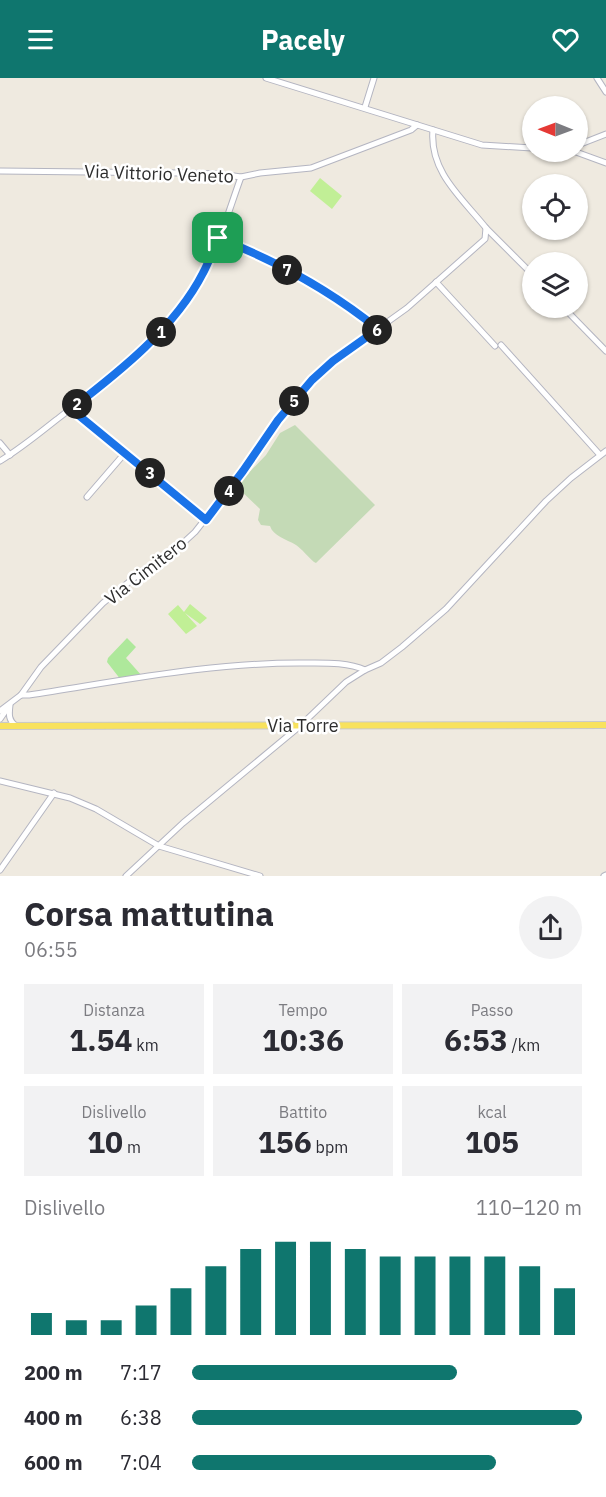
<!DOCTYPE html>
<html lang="it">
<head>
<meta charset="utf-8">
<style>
  :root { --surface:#fff; --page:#f2f2f3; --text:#2b2b33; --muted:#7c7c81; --accent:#0f766e }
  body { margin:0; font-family:"IBM Plex Sans",sans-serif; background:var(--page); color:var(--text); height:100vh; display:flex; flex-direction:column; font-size:22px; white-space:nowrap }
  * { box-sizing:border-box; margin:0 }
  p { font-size:20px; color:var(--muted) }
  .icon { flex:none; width:33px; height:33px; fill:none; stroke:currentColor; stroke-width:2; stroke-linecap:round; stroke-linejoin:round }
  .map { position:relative; height:798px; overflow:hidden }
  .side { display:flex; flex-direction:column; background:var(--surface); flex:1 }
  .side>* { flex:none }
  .needle { width:39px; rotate:271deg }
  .fabs { position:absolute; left:522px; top:18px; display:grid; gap:12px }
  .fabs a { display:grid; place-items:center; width:66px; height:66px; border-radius:50%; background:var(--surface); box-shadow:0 2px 4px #0004; font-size:30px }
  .pin { position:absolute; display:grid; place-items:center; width:51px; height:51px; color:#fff; margin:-26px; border-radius:12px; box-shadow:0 3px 9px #0006 }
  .km { position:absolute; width:30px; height:30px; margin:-15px; border-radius:50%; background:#222; color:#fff; font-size:16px; line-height:30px; text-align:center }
  .round { display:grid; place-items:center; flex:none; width:63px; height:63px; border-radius:32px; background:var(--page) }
  .headline { display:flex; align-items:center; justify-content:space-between; height:102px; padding:0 24px }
  h1 { font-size:33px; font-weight:700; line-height:45px }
  .stats { display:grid; grid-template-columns:repeat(3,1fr); gap:9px; height:102px; padding:6px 24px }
  .stats div { display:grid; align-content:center; border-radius:0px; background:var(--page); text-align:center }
  .stats b { font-size:30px; font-weight:700 }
  .stats small { font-size:16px; font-weight:400 }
  .stats p { font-size:16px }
  .chart { height:168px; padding:12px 24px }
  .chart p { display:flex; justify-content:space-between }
  .chart svg { width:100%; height:108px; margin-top:6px; stroke:var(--accent); stroke-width:6 }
  ul { padding:0 24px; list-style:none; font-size:20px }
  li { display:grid; grid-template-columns:96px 72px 1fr; align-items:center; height:45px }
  li i { height:15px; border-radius:8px; background:var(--accent) }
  header { display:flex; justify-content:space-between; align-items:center; height:78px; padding:0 24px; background:var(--accent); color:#fff; font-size:27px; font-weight:700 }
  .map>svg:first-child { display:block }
  .green { fill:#aee89b }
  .cemetery { fill:#c4dab6 }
  .pitch { fill:#c1ef96 }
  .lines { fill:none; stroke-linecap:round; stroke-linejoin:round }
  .minor-casing { stroke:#b4b5c1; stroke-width:7 }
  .major-casing { stroke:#c9c9c9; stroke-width:8 }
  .minor { stroke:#fff; stroke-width:5 }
  .major { stroke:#f8e25d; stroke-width:6 }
  .route-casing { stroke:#fff; stroke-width:12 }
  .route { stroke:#1a73e8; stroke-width:8 }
  .labels { text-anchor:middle; stroke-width:5; stroke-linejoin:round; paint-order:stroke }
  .street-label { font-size:18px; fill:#2e2e2e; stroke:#fff }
</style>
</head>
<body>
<header><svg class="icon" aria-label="menu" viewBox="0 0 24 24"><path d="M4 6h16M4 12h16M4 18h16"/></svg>Pacely<svg class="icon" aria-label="heart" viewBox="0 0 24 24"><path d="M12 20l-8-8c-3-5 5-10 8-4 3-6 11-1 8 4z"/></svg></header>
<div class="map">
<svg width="606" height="798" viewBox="0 0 606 798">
  <rect width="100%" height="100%" fill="#efeae0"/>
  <polygon class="green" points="127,560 136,569 126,580 142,598 121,602 107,584 108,580"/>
  <path class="cemetery" d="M295 347 375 427 316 485 314 484C308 479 302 471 296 467 286 461 273 458 270 448L261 447 258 442 260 431 236 408 266 377 280 355Z"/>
  <g class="pitch">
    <polygon points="320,100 342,118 332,131 310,113"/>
    <polygon points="190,526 207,540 200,546 185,535 197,548 186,556 168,536 178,527 184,534"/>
  </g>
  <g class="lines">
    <defs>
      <g id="minor">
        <polyline points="266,0 482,67 532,70"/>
        <polyline points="597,0 606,14"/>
        <polyline points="365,29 374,0"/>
        <polyline points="578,67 606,56"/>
        <polyline points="576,74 606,85"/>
        <polyline points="0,93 180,95 220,96 241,99 260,95 311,90 411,52 417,47"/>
        <polyline points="486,150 532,196"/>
        <path d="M218 160C272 181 333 214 378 251"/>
        <polyline points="436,204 495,268"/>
        <polyline points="564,230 606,273"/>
        <polyline points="501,267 600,377"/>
        <polyline points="71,331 206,442"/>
        <polyline points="0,365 10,377"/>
        <path d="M0 383C20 371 37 357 56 342 110 300 167 258 202 198 219 168 229 132 241 99"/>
        <polyline points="87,419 125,375"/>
        <path d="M21 617H29C121 603 213 584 306 585 324 585 348 584 365 592"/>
        <path d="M10 627C9 636 8 642 16 648"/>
        <path d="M0 633 21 617 41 589 103 525 134 500 170 477 195 454 243 393 278 342 312 302 333 283 407 230 485 161 486 150C463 121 429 94 433 52"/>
        <polyline points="0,641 9,628"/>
        <polyline points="0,703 70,720 96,731 159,768 260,798"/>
        <polyline points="0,792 54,715"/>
        <polyline points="126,798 183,745 300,648 346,604 365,592 381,585 402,569 446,531 546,423 571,400 606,373"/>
        <polyline points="604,798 606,797"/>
      </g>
      <polyline id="major" points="0,648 606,647"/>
    </defs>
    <use href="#minor" class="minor-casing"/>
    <use href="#major" class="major-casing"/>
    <use href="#minor" class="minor"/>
    <use href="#major" class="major"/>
  </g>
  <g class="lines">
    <defs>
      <path id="route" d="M218 160C274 182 331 213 378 251L333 283 312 302 278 342 243 393 206 442 71 331C119 294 175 250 203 195 209 184 213 172 218 160Z"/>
    </defs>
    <use href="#route" class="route-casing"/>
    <use href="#route" class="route"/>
  </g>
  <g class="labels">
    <g class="street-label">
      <text transform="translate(159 96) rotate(2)" y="6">Via Vittorio Veneto</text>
      <text transform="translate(146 493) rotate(-38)" y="6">Via Cimitero</text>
      <text x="303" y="654">Via Torre</text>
    </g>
  </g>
</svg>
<div class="fabs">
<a><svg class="needle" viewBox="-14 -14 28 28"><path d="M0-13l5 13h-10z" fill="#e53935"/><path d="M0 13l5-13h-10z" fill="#7c7c81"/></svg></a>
<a><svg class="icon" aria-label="locate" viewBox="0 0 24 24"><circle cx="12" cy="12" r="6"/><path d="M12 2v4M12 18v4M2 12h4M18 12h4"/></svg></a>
<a><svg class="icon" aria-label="layers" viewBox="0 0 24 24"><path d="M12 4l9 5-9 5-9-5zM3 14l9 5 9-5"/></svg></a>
</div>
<div class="pin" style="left:218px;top:160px;background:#1e9e55"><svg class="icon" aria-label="arrive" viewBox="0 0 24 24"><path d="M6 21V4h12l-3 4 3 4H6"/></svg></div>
<b class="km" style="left:161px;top:254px">1</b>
<b class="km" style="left:77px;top:326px">2</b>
<b class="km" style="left:150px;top:395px">3</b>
<b class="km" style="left:229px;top:413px">4</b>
<b class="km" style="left:294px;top:323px">5</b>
<b class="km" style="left:377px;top:252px">6</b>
<b class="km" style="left:287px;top:192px">7</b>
</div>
<section class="side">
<div class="headline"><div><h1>Corsa mattutina</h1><p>06:55</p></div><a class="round"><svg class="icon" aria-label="share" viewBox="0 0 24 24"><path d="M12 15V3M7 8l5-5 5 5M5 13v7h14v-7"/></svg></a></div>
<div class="stats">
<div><p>Distanza</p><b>1.54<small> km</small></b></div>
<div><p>Tempo</p><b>10:36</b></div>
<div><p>Passo</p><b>6:53<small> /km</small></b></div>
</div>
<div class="stats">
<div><p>Dislivello</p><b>10<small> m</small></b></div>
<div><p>Battito</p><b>156<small> bpm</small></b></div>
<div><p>kcal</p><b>105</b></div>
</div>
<div class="chart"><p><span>Dislivello</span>110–120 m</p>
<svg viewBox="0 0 160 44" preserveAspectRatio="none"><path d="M5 44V35M15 44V38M25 44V38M35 44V32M45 44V25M55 44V16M65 44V9M75 44V6M85 44V6M95 44V9M105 44V12M115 44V12M125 44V12M135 44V12M145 44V16M155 44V25"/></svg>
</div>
<ul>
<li><b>200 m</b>7:17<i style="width:68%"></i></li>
<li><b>400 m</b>6:38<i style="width:100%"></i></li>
<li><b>600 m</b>7:04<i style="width:78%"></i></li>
</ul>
</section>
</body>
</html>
